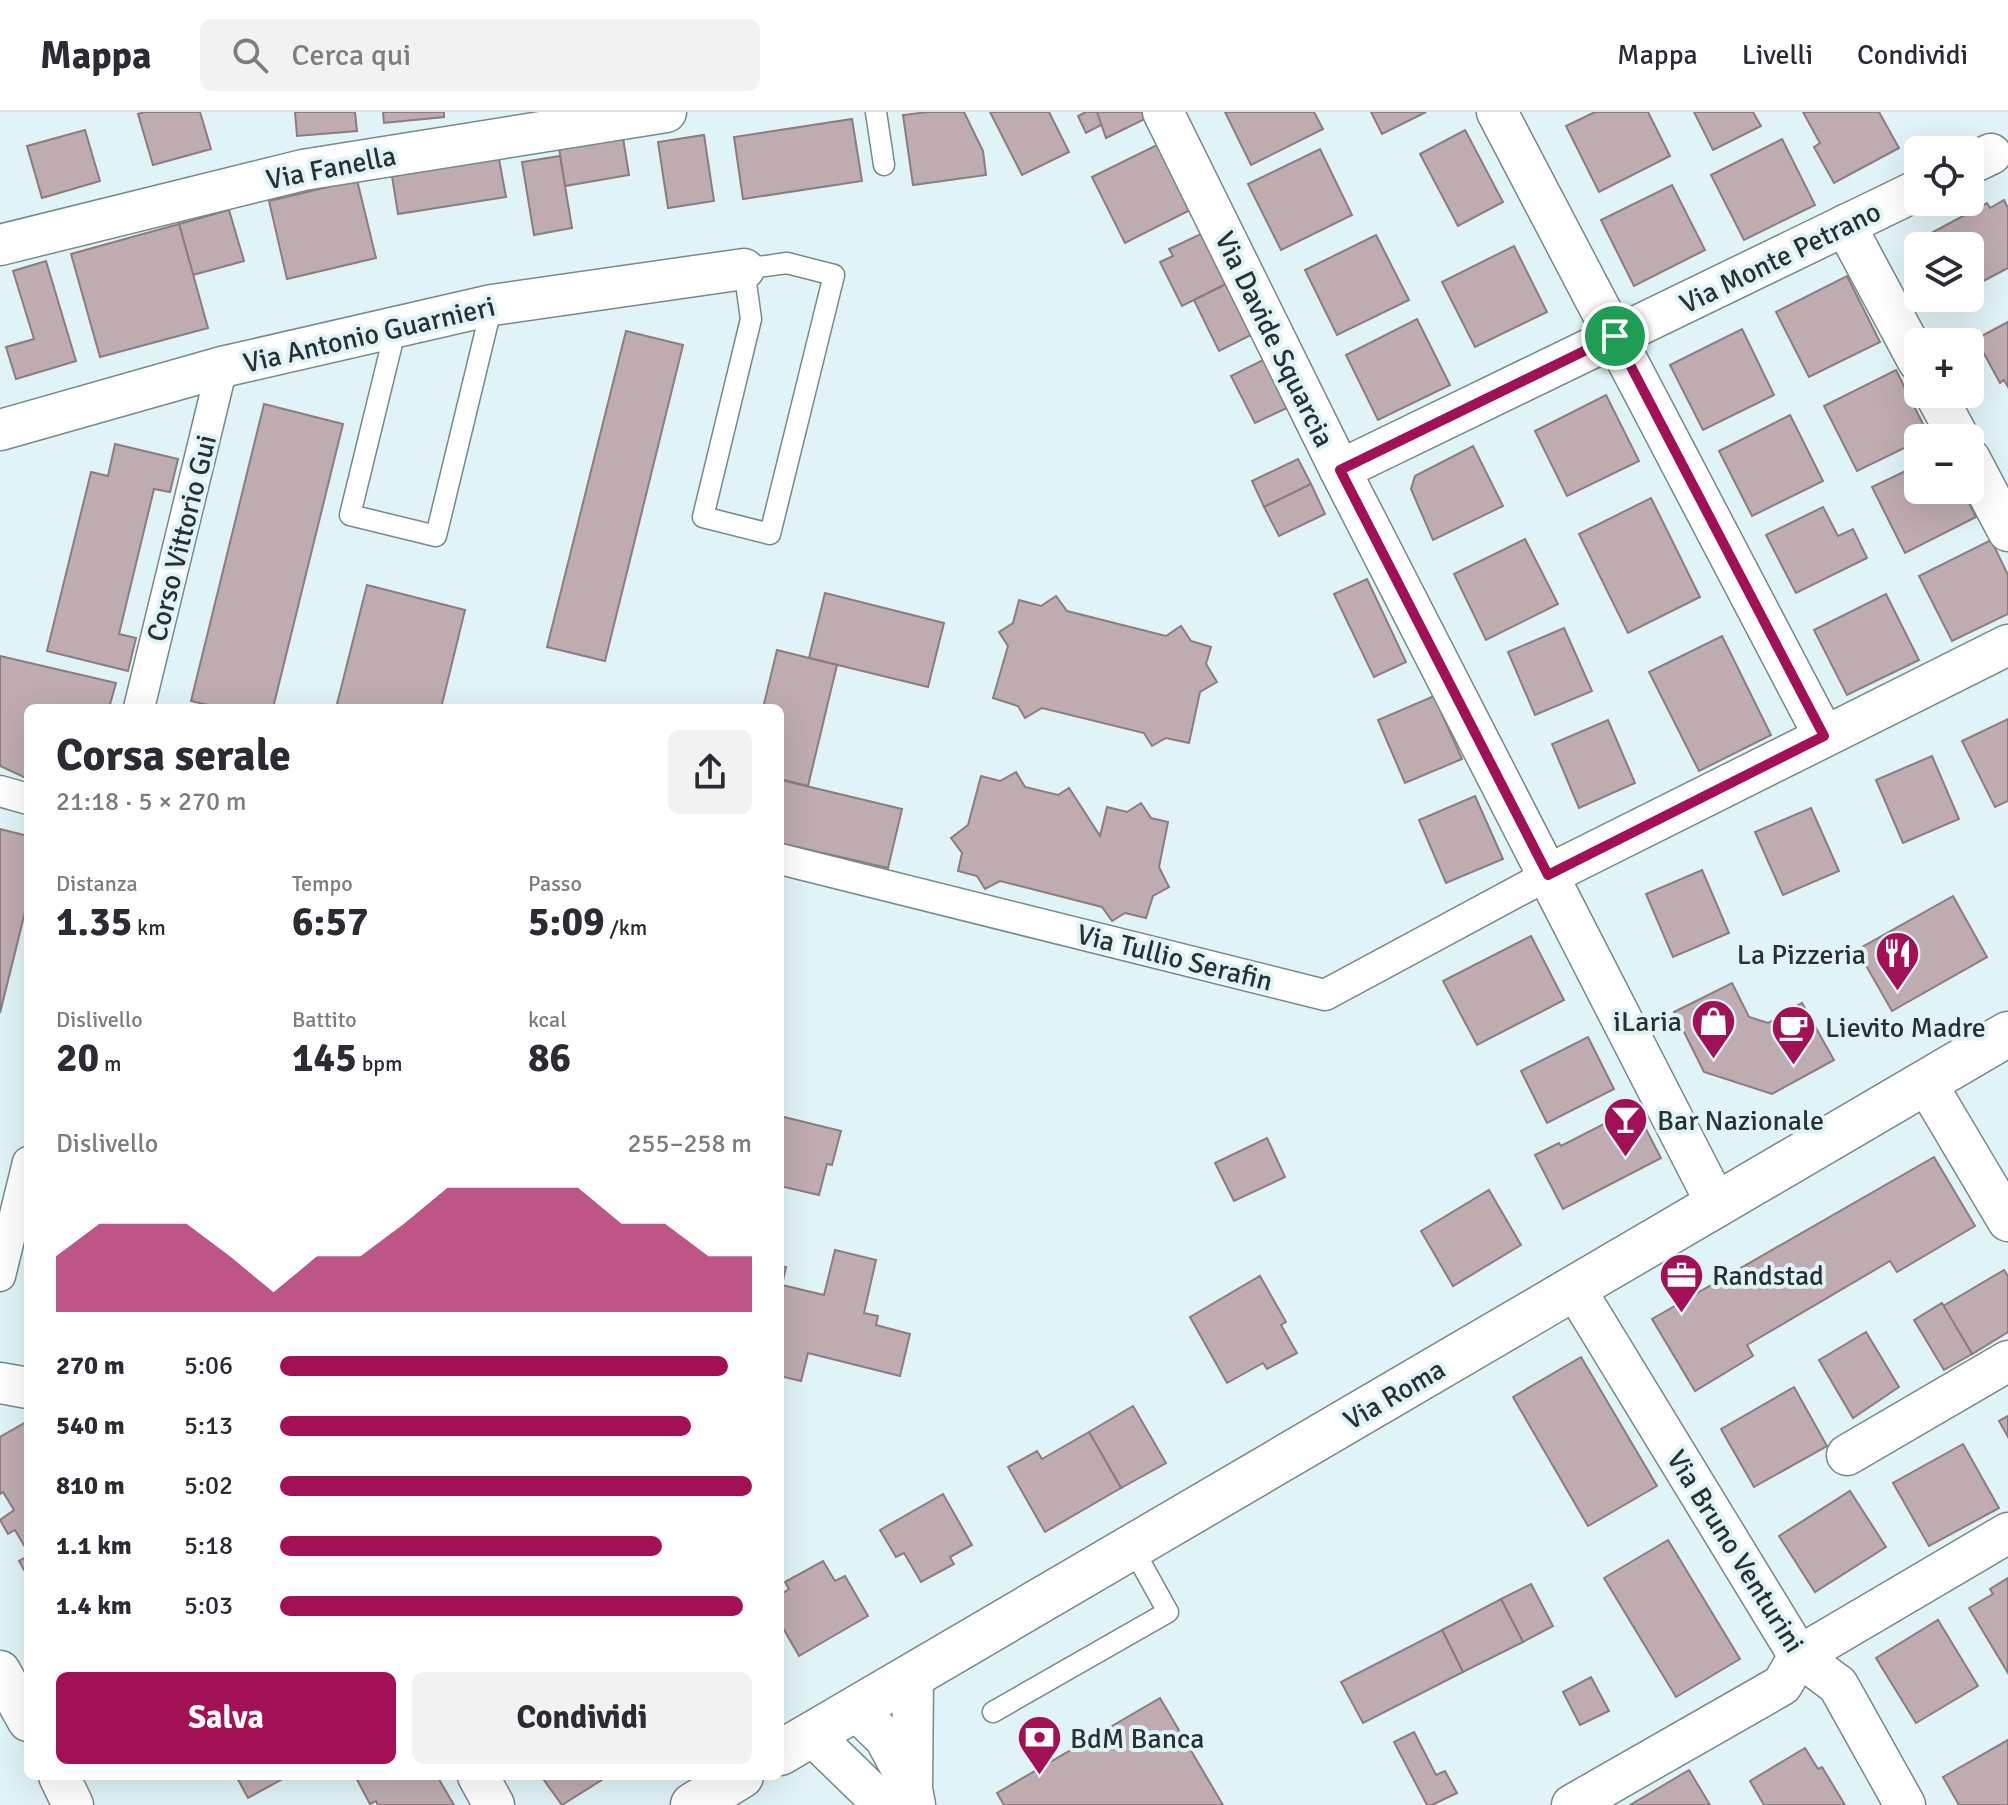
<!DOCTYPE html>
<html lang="it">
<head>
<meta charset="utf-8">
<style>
  :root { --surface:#fff; --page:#f2f2f3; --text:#2b2b33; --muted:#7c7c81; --line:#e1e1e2; --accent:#a21055 }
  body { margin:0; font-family:Signika,sans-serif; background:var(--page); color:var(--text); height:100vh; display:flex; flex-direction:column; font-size:30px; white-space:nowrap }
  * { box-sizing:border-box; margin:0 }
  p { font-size:26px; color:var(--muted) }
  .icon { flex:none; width:44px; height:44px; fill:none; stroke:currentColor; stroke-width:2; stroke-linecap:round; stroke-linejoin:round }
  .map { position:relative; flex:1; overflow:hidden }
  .side { position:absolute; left:24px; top:592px; width:760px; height:1076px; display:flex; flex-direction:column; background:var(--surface); border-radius:12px; box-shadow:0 8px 32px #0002 }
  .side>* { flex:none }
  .tools { position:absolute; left:1904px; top:24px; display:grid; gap:16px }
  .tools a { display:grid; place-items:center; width:80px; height:80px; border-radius:12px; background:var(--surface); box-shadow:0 8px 32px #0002; font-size:40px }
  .pin { position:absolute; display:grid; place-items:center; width:68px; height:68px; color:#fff; margin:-34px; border:4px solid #fff; border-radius:50%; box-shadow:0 2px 8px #0007 }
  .round { display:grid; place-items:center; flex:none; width:84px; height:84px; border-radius:12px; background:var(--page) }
  .summary { display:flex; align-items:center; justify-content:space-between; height:136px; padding:0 32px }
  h1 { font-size:44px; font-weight:800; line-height:60px }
  .stats { display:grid; grid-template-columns:repeat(3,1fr); gap:12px; height:136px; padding:8px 32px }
  .stats div { display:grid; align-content:center }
  .stats b { font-size:40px; font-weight:800 }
  .stats small { font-size:22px; font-weight:400 }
  .stats p { font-size:22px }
  .chart { height:224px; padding:16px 32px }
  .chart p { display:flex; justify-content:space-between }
  .chart svg { width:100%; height:144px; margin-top:8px; fill:var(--accent); opacity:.7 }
  .action { display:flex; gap:16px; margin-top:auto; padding:16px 32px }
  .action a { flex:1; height:92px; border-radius:12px; background:var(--accent); color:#fff; font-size:32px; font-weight:800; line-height:92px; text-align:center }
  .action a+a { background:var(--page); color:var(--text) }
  ul { padding:0 32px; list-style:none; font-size:26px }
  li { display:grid; grid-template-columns:128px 96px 1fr; align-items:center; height:60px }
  li i { height:20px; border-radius:10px; background:var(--accent) }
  header { display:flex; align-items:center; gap:48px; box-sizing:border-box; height:112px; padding:0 40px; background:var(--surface); border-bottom:2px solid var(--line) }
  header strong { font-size:38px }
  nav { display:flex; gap:44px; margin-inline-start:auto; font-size:28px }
  .search { width:560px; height:72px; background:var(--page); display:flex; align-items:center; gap:20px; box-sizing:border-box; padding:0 28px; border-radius:12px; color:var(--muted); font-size:30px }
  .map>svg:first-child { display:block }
  .building { fill:#beacb0; stroke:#8c7b7f; stroke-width:2 }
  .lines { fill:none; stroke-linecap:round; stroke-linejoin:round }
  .service-casing { stroke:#76898b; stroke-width:23 }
  .pedestrian-casing { stroke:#76898b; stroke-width:33 }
  .minor-casing { stroke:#76898b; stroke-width:43 }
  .secondary-casing { stroke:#76898b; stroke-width:47 }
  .service { stroke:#fff; stroke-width:20 }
  .pedestrian { stroke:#fff; stroke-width:30 }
  .minor { stroke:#fff; stroke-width:40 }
  .secondary { stroke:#fff; stroke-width:44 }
  .route-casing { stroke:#fff; stroke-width:16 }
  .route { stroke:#a21055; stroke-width:10 }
  .labels { text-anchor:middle; stroke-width:8; stroke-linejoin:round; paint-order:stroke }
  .street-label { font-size:28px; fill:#283031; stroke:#e0f4f7 }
  .poi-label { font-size:28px; fill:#283031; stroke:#e0f4f7; text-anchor:start }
</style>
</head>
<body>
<header>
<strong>Mappa</strong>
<div class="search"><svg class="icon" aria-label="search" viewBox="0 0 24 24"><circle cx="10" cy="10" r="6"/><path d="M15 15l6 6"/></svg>Cerca qui</div>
<nav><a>Mappa</a><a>Livelli</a><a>Condividi</a></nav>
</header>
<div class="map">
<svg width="2008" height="1693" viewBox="0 0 2008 1693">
  <rect width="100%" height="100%" fill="#e0f4f7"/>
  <g class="building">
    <polygon points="144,0 200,0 211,37 153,53 138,2"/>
    <polygon points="295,0 355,0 357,19 297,24"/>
    <polygon points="383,0 444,0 444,5 384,11"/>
    <polygon points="928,0 964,0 983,39 986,63 913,73 903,3"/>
    <polygon points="990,0 1049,0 1069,40 1022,63"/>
    <polygon points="1086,0 1097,0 1103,12 1086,21 1078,4"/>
    <polygon points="1097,0 1148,0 1151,4 1106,26"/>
    <polygon points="1225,0 1314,0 1323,17 1251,53"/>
    <polygon points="1371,0 1426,0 1382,22"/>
    <polygon points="1595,0 1648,0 1670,44 1599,80 1566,14"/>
    <polygon points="1694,0 1753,0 1761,14 1713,38"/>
    <polygon points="1803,0 1879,0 1899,36 1834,71 1814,35 1820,31"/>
    <polygon points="852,7 862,69 743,87 734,25"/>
    <polygon points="85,18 100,69 42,86 27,34"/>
    <polygon points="1465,18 1503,90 1458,114 1420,42"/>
    <polygon points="704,23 714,89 668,96 658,30"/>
    <polygon points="623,26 629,63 565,74 559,36"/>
    <polygon points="1782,27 1815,93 1744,128 1711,63"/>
    <polygon points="1163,30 1196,95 1125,131 1092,65"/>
    <polygon points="1320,37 1352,103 1281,138 1248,72"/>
    <polygon points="560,44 572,116 534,123 522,50"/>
    <polygon points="499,47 506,85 398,102 392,64"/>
    <polygon points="357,68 376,146 287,167 269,89"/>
    <polygon points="1672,73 1705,138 1634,174 1601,108"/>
    <polygon points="2004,88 2008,96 2008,156 1970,176 1970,134 1926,134 1922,126 1987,91 1990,96"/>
    <polygon points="229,98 244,149 193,163 179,112"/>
    <polygon points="179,112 208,216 100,245 71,142"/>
    <polygon points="1203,121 1228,171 1182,194 1160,150 1173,144 1169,137"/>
    <polygon points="1376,123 1409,188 1337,223 1305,158"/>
    <polygon points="1514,134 1547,200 1475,235 1442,170"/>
    <polygon points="46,149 76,249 16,267 6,235 34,227 13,159"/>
    <polygon points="1847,164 1880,230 1809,265 1776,200"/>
    <polygon points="1228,171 1253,222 1219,239 1194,188"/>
    <polygon points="1417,207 1450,273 1378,308 1346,243"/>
    <polygon points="2008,210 2008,275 2004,268 2000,271 1976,227"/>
    <polygon points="1742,217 1774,283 1703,318 1670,253"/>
    <polygon points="626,219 683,233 605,549 547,535"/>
    <polygon points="1265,247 1289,295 1255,311 1231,264"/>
    <polygon points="1896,258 1929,324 1857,359 1824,294"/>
    <polygon points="1606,283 1639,349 1567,384 1535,319"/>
    <polygon points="264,292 343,312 273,596 221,596 191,589"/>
    <polygon points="1790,303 1823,369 1752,404 1719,339"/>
    <polygon points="115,332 178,347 170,380 154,377 119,522 136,526 128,559 47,539 91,360 108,364"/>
    <polygon points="1473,334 1503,394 1433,428 1411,377 1415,364"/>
    <polygon points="1298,347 1311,372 1264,395 1252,369"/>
    <polygon points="1918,353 1918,378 1962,378 1976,405 1905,441 1872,375"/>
    <polygon points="1311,372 1325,402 1279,424 1264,395"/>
    <polygon points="1651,386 1700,485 1628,521 1579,422"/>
    <polygon points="1823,395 1838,424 1853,417 1867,446 1796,481 1766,423"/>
    <polygon points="1525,427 1558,492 1486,528 1454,462"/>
    <polygon points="1991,428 2008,463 2008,502 1952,529 1919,464"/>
    <polygon points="1367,467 1406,550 1374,565 1334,482"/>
    <polygon points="367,473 465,498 441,596 336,596"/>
    <polygon points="825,481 944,511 928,575 809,546"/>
    <polygon points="1886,482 1919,548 1847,583 1814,518"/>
    <polygon points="1056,484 1067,499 1166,524 1181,514 1191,529 1211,535 1206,552 1217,570 1200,580 1189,631 1166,626 1152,634 1144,621 1042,596 1025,606 1018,594 993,586 1008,534 999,520 1013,511 1019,488 1041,494"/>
    <polygon points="1564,516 1592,579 1535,603 1508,540"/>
    <polygon points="1722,524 1771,623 1699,659 1649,560"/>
    <polygon points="777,538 837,553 808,674 780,667 780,596 763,596"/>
    <polygon points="0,544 116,571 109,596 28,596 28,667 0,654"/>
    <polygon points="1434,584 1462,647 1405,671 1378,608"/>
    <polygon points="2008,607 2008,689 1995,695 1962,629"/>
    <polygon points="1608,608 1635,671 1579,696 1552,632"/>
    <polygon points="1932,644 1959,707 1903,731 1876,668"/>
    <polygon points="1016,660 1025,675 1058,683 1069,676 1100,724 1107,695 1127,700 1141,691 1151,706 1168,710 1159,755 1169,775 1153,784 1146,806 1125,801 1112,809 1102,795 1000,769 985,777 977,764 958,759 962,741 951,726 968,713 981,664 1000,669"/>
    <polygon points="781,668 902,697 888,756 780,731"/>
    <polygon points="1475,684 1503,747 1446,771 1419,708"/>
    <polygon points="1811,696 1839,759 1783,783 1755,720"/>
    <polygon points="0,717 28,724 28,788 0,901"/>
    <polygon points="1702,758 1729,821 1673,845 1646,782"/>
    <polygon points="1953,784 1987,845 1892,899 1857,838"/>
    <polygon points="1531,824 1564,888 1477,933 1443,869"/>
    <polygon points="1732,871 1749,905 1768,911 1802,891 1834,948 1772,982 1704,960 1674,900"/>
    <polygon points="1588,925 1614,977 1547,1011 1521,959"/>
    <polygon points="1635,996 1661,1046 1563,1097 1535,1043 1559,1031 1561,1034"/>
    <polygon points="780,1004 841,1019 832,1053 827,1052 819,1083 780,1074"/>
    <polygon points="1267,1026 1285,1065 1234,1089 1215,1051"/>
    <polygon points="1934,1045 1975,1114 1897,1160 1890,1149 1747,1233 1753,1244 1695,1279 1652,1207"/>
    <polygon points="1489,1078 1521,1133 1453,1174 1421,1119"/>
    <polygon points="835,1138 876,1148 864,1201 878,1204 876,1213 910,1222 900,1264 808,1241 801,1269 780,1264 780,1154 786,1155 782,1173 824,1183"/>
    <polygon points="2004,1158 2008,1164 2008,1220 1972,1242 1943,1194"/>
    <polygon points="1260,1164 1286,1210 1281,1213 1297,1241 1267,1257 1263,1251 1227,1271 1190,1205"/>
    <polygon points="1942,1191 1972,1242 1944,1258 1914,1208"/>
    <polygon points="1866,1220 1899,1275 1853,1306 1819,1248"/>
    <polygon points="1581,1245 1657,1374 1588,1414 1513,1285"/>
    <polygon points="1794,1275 1827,1334 1754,1375 1721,1317"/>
    <polygon points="1133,1294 1166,1351 1121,1376 1089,1320"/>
    <polygon points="2008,1304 2008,1325 1999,1309"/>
    <polygon points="28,1309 28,1440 15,1418 8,1422 0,1408 14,1398 3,1380 0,1382 0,1325"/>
    <polygon points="1089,1320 1121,1376 1045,1420 1008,1355 1037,1339 1042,1347"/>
    <polygon points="1963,1332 1999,1396 1929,1434 1893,1371"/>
    <polygon points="1850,1379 1886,1435 1815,1480 1779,1424"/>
    <polygon points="943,1382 972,1433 950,1445 954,1452 921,1470 904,1441 896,1445 880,1418"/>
    <polygon points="1668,1428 1740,1547 1676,1585 1604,1466"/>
    <polygon points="28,1444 28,1465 19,1449"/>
    <polygon points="823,1449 835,1469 845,1464 868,1504 799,1544 780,1511 780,1483 789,1477 785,1470"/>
    <polygon points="2008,1466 2008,1561 1969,1496 1993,1482 1990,1477"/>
    <polygon points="1531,1472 1553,1514 1523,1530 1501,1487"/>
    <polygon points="1501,1487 1523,1530 1463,1560 1442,1518"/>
    <polygon points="1938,1508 1978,1574 1916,1611 1876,1546"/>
    <polygon points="1442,1518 1463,1560 1363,1611 1341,1570"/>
    <polygon points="1591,1565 1609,1599 1580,1613 1563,1580"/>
    <polygon points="1160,1586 1223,1693 1004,1693 997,1681"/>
    <polygon points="1414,1620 1436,1663 1445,1659 1457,1681 1432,1693 1427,1693 1394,1630"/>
    <polygon points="2008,1628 2008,1693 1959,1693 1943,1665"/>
    <polygon points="1805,1636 1818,1657 1822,1655 1845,1693 1764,1693 1750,1669"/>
    <polygon points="1689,1658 1710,1693 1630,1693 1657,1677"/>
    <polygon points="236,1664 288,1664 248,1686"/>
    <polygon points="355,1664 437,1664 454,1693 378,1693 376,1689 370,1692"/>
    <polygon points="541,1664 608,1664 562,1693"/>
  </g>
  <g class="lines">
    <defs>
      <g id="service">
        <polyline points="876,0 884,53"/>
        <polygon points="787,151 834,163 770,422 703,405 751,207 744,157"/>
        <polyline points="396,215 350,403 436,424 492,193"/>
        <polyline points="993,1600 1168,1500 1132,1435"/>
      </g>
      <g id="pedestrian">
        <polyline points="139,596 222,255"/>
        <polyline points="0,679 28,687"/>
        <polyline points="780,747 1325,883 1548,763"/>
        <polyline points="0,1164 28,1050"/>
      </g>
      <g id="minor">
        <polyline points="1163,0 1340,358 1717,1093"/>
        <polyline points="1497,0 1824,624"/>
        <polyline points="1970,52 1991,42"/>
        <polyline points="1845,113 1918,249"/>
        <polyline points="0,133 303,58 666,0"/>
        <polyline points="1935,282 1959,326"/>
        <polyline points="0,318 222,255 492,193 744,157"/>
        <polyline points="1970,347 2008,419"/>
        <polyline points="1340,358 1918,78"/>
        <polyline points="1548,763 2008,533"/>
        <polyline points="1926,971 2008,1109"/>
        <polyline points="1575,1177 1799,1544 1838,1573 1905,1693"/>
        <polyline points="0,1271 28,1276"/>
        <polyline points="1847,1343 2008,1249"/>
        <polyline points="0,1559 28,1609"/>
        <polyline points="913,1564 912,1677 915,1693"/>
        <polyline points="855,1597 885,1626 910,1673"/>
        <polyline points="811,1622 884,1693"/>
        <polyline points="59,1664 73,1693"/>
        <polyline points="478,1664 494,1693"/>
        <polyline points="1572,1693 1782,1573 1799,1544 2008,1421"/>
      </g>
      <g id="secondary">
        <polyline points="780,1641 2008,922"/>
        <polyline points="693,1693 741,1664"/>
      </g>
    </defs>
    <use href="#service" class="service-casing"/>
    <use href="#pedestrian" class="pedestrian-casing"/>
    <use href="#minor" class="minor-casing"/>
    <use href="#secondary" class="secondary-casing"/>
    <use href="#service" class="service"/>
    <use href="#pedestrian" class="pedestrian"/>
    <use href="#minor" class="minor"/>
    <use href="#secondary" class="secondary"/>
  </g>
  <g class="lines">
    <defs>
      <polygon id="route" points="1615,224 1824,624 1548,763 1340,358"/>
    </defs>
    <use href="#route" class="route-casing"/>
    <use href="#route" class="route"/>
  </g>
  <defs>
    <symbol id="restaurant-pin" viewBox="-11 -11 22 30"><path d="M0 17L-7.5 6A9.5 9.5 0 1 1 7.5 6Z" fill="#a21055" stroke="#e0f4f7"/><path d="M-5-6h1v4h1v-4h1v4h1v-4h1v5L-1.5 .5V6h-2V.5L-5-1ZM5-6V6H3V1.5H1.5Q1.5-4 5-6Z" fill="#fff"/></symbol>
    <symbol id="shop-pin" viewBox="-11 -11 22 30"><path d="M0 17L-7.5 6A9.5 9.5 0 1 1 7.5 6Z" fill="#a21055" stroke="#e0f4f7"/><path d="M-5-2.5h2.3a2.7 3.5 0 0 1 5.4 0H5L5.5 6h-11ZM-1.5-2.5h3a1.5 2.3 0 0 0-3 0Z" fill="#fff"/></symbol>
    <symbol id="cafe-pin" viewBox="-11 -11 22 30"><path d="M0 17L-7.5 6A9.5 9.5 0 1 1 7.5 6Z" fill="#a21055" stroke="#e0f4f7"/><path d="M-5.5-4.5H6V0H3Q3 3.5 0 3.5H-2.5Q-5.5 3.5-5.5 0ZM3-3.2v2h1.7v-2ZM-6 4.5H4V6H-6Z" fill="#fff"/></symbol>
    <symbol id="bar-pin" viewBox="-11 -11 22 30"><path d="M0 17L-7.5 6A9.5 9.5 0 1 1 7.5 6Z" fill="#a21055" stroke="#e0f4f7"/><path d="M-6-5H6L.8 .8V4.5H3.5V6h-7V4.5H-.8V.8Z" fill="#fff"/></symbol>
    <symbol id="office-pin" viewBox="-11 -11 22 30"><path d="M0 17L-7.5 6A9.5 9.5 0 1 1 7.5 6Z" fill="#a21055" stroke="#e0f4f7"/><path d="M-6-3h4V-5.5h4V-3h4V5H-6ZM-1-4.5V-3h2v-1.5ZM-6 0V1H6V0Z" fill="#fff"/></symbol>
    <symbol id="bank-pin" viewBox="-11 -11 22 30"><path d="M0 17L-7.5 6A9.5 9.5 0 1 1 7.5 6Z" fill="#a21055" stroke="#e0f4f7"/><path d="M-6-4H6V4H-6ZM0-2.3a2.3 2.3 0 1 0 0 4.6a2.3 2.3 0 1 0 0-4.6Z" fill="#fff"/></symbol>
  </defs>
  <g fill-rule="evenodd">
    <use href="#restaurant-pin" x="1872" y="816" width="51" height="69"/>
    <use href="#shop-pin" x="1688" y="884" width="51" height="69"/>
    <use href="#cafe-pin" x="1768" y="890" width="51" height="69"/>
    <use href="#bar-pin" x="1600" y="982" width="51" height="69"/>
    <use href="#office-pin" x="1656" y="1138" width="51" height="69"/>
    <use href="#bank-pin" x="1014" y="1600" width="51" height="69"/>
  </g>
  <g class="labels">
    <g class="street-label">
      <text transform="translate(331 55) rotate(-11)" y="10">Via Fanella</text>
      <text transform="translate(1780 145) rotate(-26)" y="10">Via Monte Petrano</text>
      <text transform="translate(369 222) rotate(-13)" y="10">Via Antonio Guarnieri</text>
      <text transform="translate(1275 227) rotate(64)" y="10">Via Davide Squarcia</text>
      <text transform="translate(181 426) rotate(-76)" y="10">Corso Vittorio Gui</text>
      <text transform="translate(1175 845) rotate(14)" y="10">Via Tullio Serafin</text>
      <text transform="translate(1394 1282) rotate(-30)" y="10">Via Roma</text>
      <text transform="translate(1736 1439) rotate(58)" y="10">Via Bruno Venturini</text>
    </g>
    <g class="poi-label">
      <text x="1866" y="852" text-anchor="end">La Pizzeria</text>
      <text x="1682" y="919" text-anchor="end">iLaria</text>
      <text x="1825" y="925">Lievito Madre</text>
      <text x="1657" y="1018">Bar Nazionale</text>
      <text x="1712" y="1173">Randstad</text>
      <text x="1070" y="1636">BdM Banca</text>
    </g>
  </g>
</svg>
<div class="tools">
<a><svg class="icon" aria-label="locate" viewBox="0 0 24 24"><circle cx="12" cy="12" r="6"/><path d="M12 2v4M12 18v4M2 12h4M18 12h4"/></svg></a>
<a><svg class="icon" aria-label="layers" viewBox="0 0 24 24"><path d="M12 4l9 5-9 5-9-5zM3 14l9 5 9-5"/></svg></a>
<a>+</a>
<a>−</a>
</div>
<div class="pin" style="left:1615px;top:224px;background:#1e9e55"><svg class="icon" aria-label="arrive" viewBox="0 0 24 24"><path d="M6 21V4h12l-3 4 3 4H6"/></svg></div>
<section class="side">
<div class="summary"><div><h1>Corsa serale</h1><p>21:18 · 5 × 270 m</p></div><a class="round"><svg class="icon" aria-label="share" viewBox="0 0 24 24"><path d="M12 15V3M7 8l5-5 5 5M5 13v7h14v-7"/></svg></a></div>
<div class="stats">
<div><p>Distanza</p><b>1.35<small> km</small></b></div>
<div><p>Tempo</p><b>6:57</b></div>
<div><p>Passo</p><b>5:09<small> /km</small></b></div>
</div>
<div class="stats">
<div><p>Dislivello</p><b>20<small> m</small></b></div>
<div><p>Battito</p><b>145<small> bpm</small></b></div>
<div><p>kcal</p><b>86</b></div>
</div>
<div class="chart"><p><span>Dislivello</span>255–258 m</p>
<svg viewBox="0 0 160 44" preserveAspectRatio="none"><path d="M0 44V27L10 17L20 17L30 17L40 27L50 38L60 27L70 27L80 17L90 6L100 6L110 6L120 6L130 17L140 17L150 27L160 27V44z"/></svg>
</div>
<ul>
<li><b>270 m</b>5:06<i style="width:95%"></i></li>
<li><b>540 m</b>5:13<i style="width:87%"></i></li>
<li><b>810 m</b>5:02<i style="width:100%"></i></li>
<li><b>1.1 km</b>5:18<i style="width:81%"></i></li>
<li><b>1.4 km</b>5:03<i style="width:98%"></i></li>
</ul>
<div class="action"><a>Salva</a><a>Condividi</a></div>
</section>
</div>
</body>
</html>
